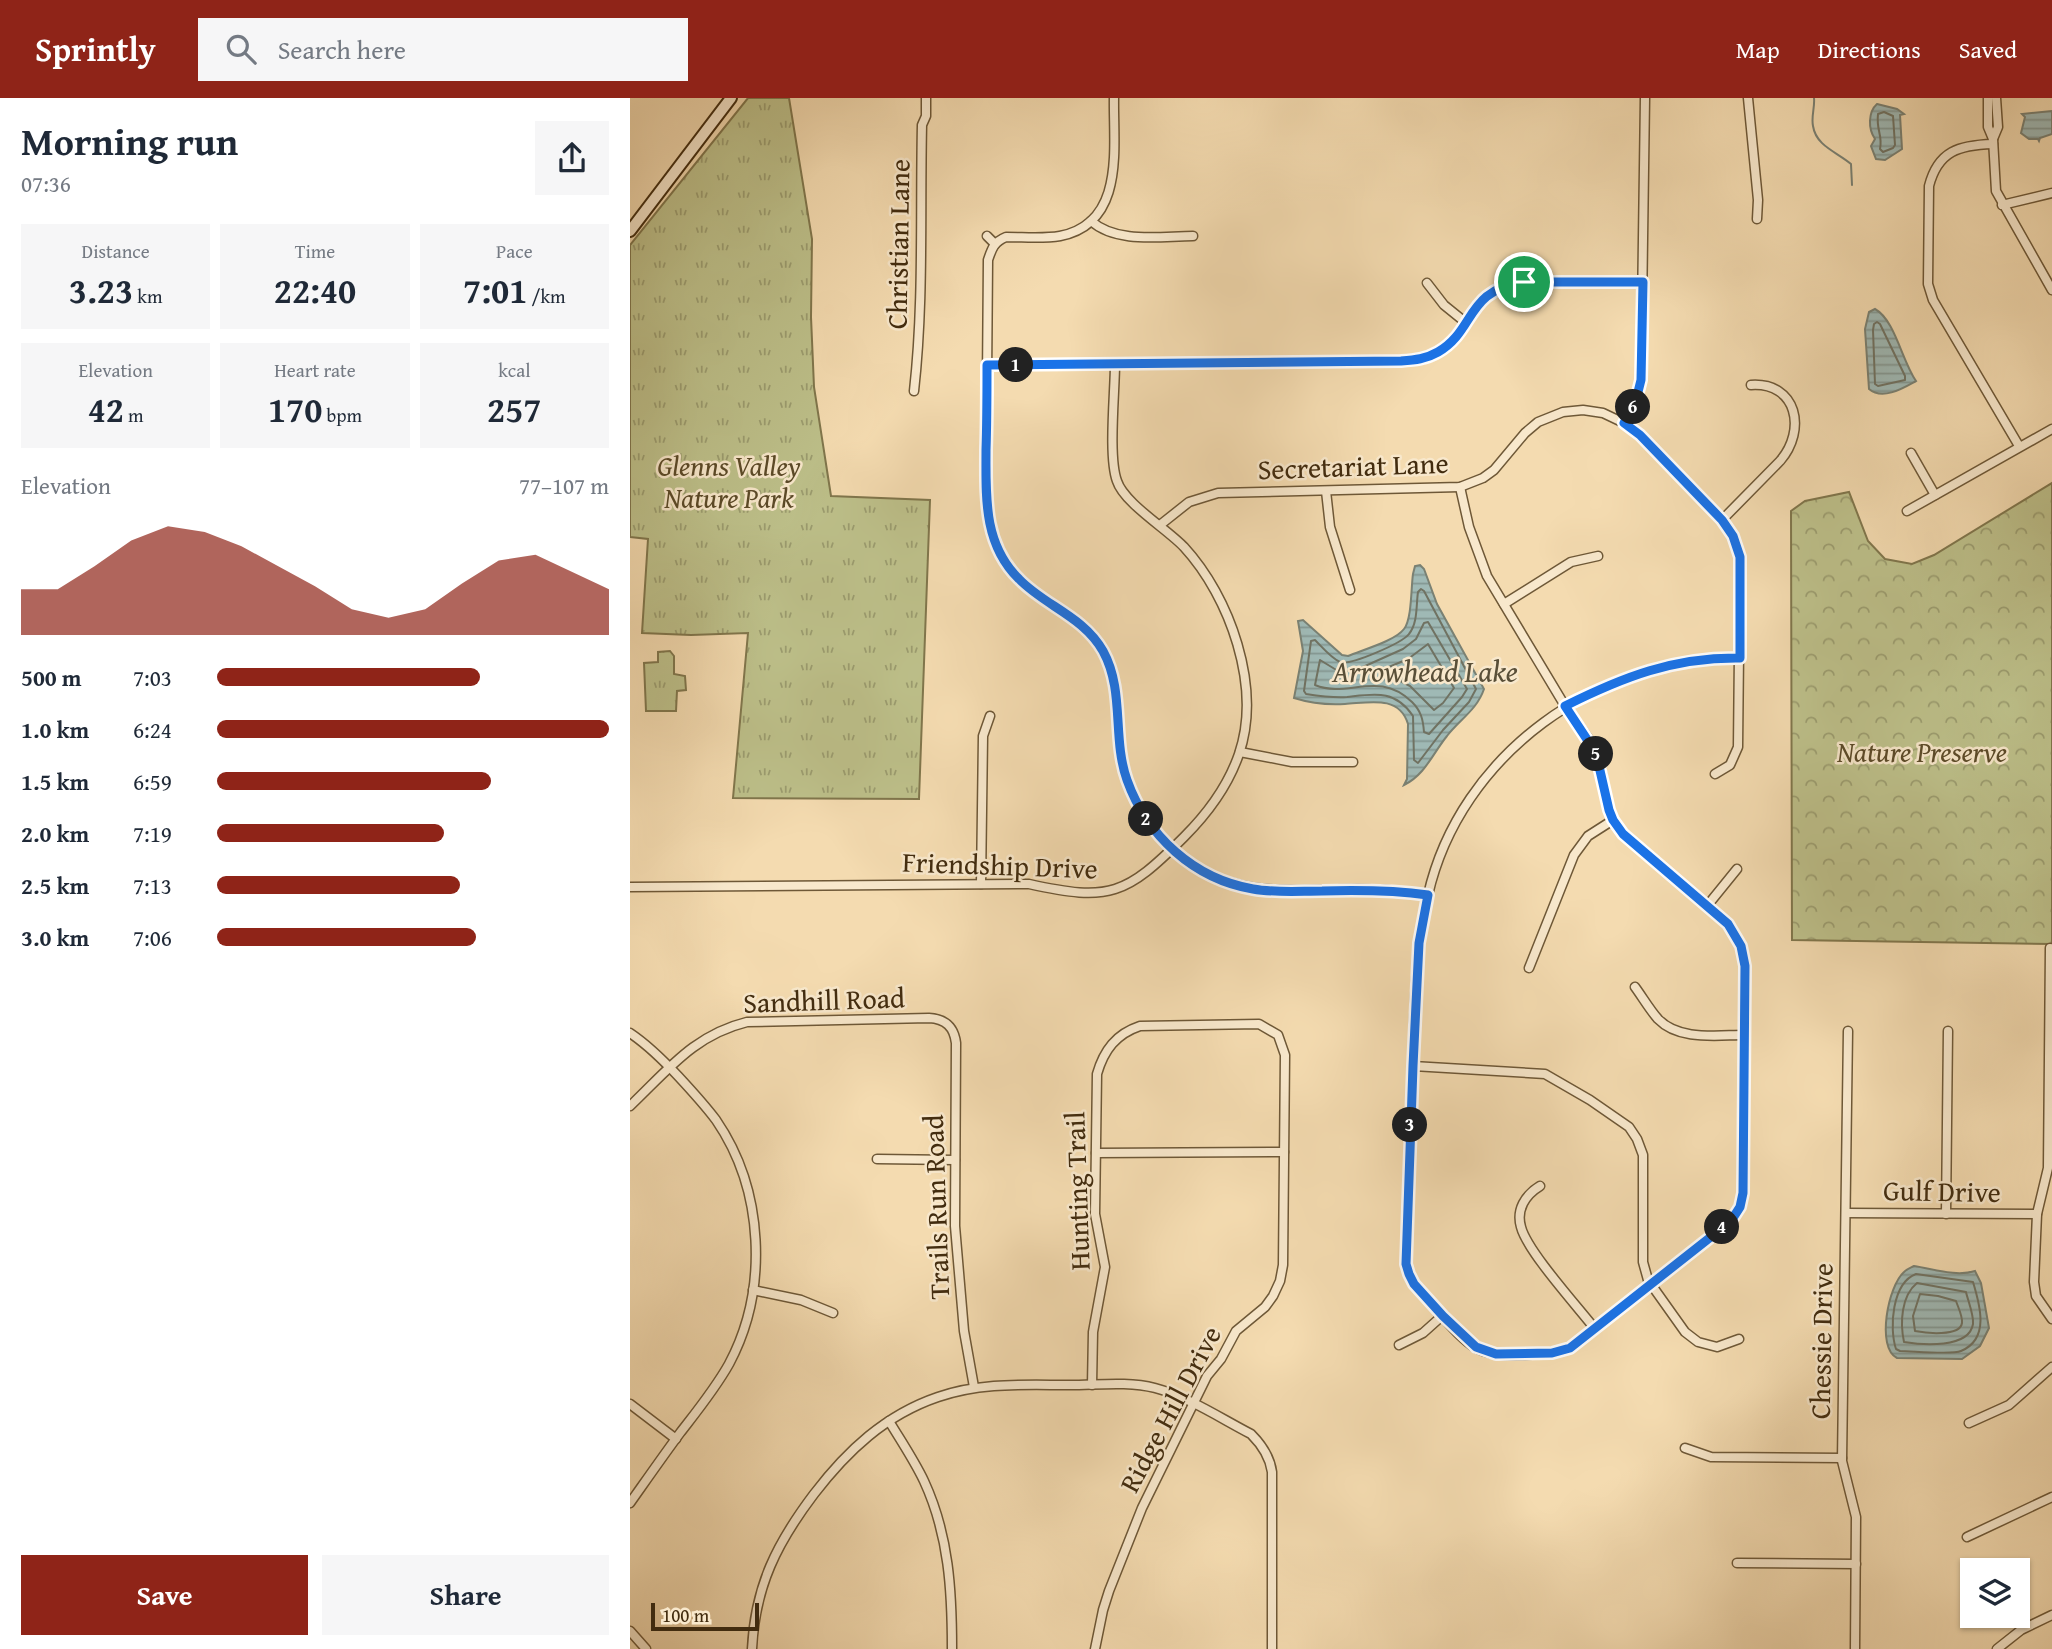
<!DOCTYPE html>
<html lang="en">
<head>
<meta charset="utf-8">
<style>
  :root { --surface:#fff; --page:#f6f6f7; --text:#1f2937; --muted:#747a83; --accent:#8f2418 }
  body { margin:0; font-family:"Gentium Book Plus",serif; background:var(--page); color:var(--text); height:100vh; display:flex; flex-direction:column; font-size:26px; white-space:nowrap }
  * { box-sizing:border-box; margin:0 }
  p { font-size:23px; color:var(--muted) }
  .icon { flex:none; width:38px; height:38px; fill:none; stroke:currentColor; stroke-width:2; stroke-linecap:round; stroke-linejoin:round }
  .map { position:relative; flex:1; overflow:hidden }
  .drawer { display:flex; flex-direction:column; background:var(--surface); width:630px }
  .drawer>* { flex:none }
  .tools { position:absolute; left:1330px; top:1460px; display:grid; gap:14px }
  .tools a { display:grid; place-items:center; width:70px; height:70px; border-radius:0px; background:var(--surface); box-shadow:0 2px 5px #0004; font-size:35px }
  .scale { position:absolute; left:21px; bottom:18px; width:108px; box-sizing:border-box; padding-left:7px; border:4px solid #422c0f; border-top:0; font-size:19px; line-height:24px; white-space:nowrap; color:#422c0f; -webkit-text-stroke:5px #f8e8cc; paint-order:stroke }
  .pin { position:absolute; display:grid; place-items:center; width:60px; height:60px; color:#fff; margin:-30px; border:4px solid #fff; border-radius:50%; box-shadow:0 2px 7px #0007 }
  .km { position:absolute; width:35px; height:35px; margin:-18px; border-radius:50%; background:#222; color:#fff; font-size:19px; line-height:35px; text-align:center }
  .round { display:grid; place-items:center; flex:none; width:74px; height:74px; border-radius:0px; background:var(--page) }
  .head { display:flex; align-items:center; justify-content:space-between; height:119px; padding:0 21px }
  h1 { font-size:38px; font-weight:800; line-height:52px }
  .stats { display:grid; grid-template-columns:repeat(3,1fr); gap:10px; height:119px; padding:7px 21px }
  .stats div { display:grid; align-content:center; border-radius:0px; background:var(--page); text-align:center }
  .stats b { font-size:35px; font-weight:800 }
  .stats small { font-size:19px; font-weight:400 }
  .stats p { font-size:19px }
  .chart { height:196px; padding:14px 21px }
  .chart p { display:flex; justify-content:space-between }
  .chart svg { width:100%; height:126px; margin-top:7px; fill:var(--accent); opacity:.7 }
  .cta { display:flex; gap:14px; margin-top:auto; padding:14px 21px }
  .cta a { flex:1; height:80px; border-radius:0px; background:var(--accent); color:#fff; font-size:28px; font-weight:800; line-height:80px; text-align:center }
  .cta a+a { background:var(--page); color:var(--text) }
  ul { padding:0 21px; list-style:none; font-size:23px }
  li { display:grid; grid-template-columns:112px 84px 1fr; align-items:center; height:52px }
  li i { height:18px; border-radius:9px; background:var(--accent) }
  header { display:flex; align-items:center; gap:42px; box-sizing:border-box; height:98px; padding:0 35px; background:var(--accent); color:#fff }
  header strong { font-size:33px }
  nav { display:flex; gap:38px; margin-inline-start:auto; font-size:24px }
  .search { width:490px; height:63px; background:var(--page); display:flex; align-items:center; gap:18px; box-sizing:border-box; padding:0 24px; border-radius:0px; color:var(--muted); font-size:26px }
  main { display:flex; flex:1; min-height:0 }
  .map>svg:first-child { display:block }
  .forest { fill:url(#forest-crowns); stroke:#80764c; stroke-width:2 }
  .park { fill:url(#park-tufts); stroke:#80764c; stroke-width:2 }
  .water { fill:url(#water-rules); stroke:#7a8173; stroke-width:2 }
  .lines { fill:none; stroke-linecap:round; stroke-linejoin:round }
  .shore { stroke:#707262; stroke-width:2 }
  .stream { stroke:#7a8173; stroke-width:2 }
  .street-casing { stroke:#6e5837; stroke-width:11 }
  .secondary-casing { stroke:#422c0f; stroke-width:14 }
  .street { stroke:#f8e8cc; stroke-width:8 }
  .secondary { stroke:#f8e8cc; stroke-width:10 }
  .route-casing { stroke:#fff; stroke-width:14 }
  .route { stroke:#1a73e8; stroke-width:9 }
  .labels { text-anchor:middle; stroke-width:5; stroke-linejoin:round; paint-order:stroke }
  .street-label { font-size:28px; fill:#422c0f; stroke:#f8e8cc }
  .park-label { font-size:28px; font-style:italic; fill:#5b4a28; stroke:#f8e8cc }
  .water-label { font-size:30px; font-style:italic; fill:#594f38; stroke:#f8e8cc }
</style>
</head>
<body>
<header>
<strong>Sprintly</strong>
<div class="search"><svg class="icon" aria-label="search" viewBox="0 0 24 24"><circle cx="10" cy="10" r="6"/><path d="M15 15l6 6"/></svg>Search here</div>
<nav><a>Map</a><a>Directions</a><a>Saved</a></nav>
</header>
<main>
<section class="drawer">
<div class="head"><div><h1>Morning run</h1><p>07:36</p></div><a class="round"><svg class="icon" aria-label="share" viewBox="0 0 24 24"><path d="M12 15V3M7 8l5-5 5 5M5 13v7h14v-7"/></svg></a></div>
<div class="stats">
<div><p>Distance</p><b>3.23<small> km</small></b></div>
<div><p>Time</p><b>22:40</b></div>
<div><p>Pace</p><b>7:01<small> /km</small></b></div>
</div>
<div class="stats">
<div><p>Elevation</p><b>42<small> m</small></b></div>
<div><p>Heart rate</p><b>170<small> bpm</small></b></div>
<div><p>kcal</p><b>257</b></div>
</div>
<div class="chart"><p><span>Elevation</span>77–107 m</p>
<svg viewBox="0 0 160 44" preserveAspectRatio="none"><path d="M0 44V28L10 28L20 20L30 11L40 6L50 8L60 13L70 20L80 27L90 35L100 38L110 35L120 26L130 18L140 16L150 22L160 28V44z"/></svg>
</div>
<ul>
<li><b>500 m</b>7:03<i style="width:67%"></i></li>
<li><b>1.0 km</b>6:24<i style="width:100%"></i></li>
<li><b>1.5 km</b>6:59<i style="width:70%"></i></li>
<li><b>2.0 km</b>7:19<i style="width:58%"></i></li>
<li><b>2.5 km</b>7:13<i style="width:62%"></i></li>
<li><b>3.0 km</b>7:06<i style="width:66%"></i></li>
</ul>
<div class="cta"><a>Save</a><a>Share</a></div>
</section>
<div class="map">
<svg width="1422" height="1551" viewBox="0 0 1422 1551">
  <defs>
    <pattern id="forest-crowns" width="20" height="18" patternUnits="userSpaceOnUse" patternTransform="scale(1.75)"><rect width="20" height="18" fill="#bdc08a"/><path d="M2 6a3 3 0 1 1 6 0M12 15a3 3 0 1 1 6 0" fill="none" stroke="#9b9c6f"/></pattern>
    <pattern id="park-tufts" width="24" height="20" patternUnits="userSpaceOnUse" patternTransform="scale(1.75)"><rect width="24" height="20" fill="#bdc08a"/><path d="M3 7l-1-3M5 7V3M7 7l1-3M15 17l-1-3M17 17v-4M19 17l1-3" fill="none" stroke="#9b9c6f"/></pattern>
    <pattern id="water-rules" width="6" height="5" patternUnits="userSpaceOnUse" patternTransform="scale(1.75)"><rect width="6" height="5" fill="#9fb9b5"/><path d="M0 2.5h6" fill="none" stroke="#839792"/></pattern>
  </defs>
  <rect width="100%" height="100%" fill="#f4dbb0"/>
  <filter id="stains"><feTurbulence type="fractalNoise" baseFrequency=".00286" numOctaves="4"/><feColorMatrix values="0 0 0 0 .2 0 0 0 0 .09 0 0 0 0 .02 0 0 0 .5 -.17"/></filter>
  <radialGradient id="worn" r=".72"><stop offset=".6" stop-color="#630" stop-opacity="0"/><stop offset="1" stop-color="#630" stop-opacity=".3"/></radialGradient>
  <polygon class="forest" points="1422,385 1422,846 1162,842 1161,413 1175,403 1219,394 1238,443 1255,461 1282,466 1304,457"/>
  <g class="park">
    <polygon points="118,0 159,0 182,141 181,219 184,289 201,398 300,402 289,701 103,700 118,535 61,537 12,535 18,441 0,439 0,147"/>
    <polygon points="40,553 44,558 44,576 55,578 56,592 47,593 46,613 16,613 14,565 28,564 28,554"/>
  </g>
  <g class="water">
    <path d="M1247 6 1267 11 1274 16 1270 17 1272 51 1255 62 1246 61 1241 48 1245 41C1238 31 1238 14 1247 6Z"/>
    <polygon points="1422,13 1422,36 1410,40 1409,43 1408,41 1399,41 1391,35 1395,19 1392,16"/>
    <path d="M1245 211C1265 222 1272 263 1286 283 1275 289 1253 303 1239 291L1235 231 1239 214Z"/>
    <path d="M790 467 794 471 807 506 854 591C847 612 829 622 817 638 803 655 795 677 774 687L777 681 778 626C769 596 737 605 715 606 699 607 680 605 664 600L673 553 668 523 673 522 712 557 718 558C732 552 765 543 774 531 782 521 781 489 783 476L785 468Z"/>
    <path d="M1284 1168C1304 1171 1326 1179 1345 1173L1351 1185 1359 1230 1350 1248 1332 1261 1267 1260C1246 1250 1258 1188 1274 1174 1277 1171 1280 1170 1284 1168Z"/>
  </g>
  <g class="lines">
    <g class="shore">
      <path d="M1254 14 1263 18 1265 47 1263 50 1253 54 1250 51C1253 37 1246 33 1248 16Z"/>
      <polygon points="1247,224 1250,226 1275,278 1275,282 1248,288 1245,286 1243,232 1244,226"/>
      <path d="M791 491 794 493 846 591 839 604 813 632 788 665 784 662 783 618C765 591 744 596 717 599 704 600 689 598 676 596L674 593 681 543 685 542C692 549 701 560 710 564 720 568 772 545 779 536 788 525 786 507 788 494Z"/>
      <path d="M798 524 837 591 832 599 799 636 794 634C793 621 791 613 782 604 748 571 718 601 685 587L690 562 708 573H724L773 551 786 541 794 525Z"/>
      <polygon points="798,546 824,590 813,605 804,612 780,588 753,574 754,571 778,561"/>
      <path d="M1286 1176 1343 1184C1350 1207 1360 1241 1331 1253 1322 1257 1282 1253 1270 1253L1266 1251C1259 1230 1262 1185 1286 1176Z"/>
      <path d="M1287 1185 1336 1194C1338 1203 1344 1217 1343 1226 1339 1251 1292 1247 1274 1244 1270 1225 1271 1198 1287 1185Z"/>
      <path d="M1290 1196 1308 1198 1326 1203C1328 1209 1333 1219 1332 1225 1330 1239 1295 1235 1285 1233L1283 1218Z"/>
    </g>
    <path class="stream" d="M1184 0C1185 9 1181 19 1183 28 1186 48 1207 54 1221 66L1222 87"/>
    <defs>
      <g id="street">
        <path d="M484 0C483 49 496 125 430 138 413 141 394 139 376 139 364 144 362 150 358 162L356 402C360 441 375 474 407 497 431 514 455 525 471 551 496 591 482 638 496 681 504 705 518 725 535 744 598 811 674 787 755 792 769 793 784 795 798 797"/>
        <polyline points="1118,0 1128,102 1127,121"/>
        <polyline points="1358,0 1358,29 1363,41 1366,93 1422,192"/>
        <polyline points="1363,41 1368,29 1366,0"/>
        <path d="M1363 46C1329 47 1308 53 1299 88L1298 186 1303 202 1389 348"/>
        <polyline points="1372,107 1422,95"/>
        <path d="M461 123C487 146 531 138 563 138"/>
        <polyline points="357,138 365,146"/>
        <polyline points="797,185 814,207 835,224"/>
        <path d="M357 267 771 263C778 262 786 262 793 261 830 252 835 208 867 192 893 178 979 184 1013 184"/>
        <path d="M284 293C294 204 290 116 292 27L296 18V0"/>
        <polyline points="994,325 1006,302 1011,282 1015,0"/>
        <polyline points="1281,355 1305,397"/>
        <path d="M830 389 839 429 857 478 935 608 960 643 970 667 979 712 983 722 993 735 1098 826 1111 848 1115 868 1113 1095 1110 1109 1101 1123 940 1250C916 1257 869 1262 846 1250 831 1241 816 1223 805 1209 796 1199 784 1189 779 1176 773 1162 777 1144 777 1129 778 1088 779 1048 781 1007 785 938 782 865 798 797 830 656 969 558 1110 560"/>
        <polyline points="696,393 700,429 720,492"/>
        <polyline points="1277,413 1422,331"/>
        <path d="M1092 422 1150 363C1177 332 1167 284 1121 287"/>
        <polyline points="530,427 559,404 588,395 830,389 853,380 864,372 895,335 908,324 933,314 953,312 973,315 994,325 1010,337 1092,422 1103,437 1110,459 1108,649 1100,667 1085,676"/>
        <polyline points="874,506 941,464 968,458"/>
        <polyline points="610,654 662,664 723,664"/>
        <polyline points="351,786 353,638 360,618"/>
        <path d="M0 789 399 786C480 804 496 797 554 739 578 715 598 688 609 656 632 589 600 499 554 449 537 431 494 405 487 383 478 359 485 294 485 266"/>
        <polyline points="1077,808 1107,771"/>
        <polyline points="1420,850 1418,1070 1407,1116 1404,1184 1406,1198 1422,1221"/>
        <polyline points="899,870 944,757 958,738 983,722"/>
        <path d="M1005 889C1013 900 1020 912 1028 921 1049 943 1087 937 1114 937"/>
        <polyline points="1218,933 1212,1363 1226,1419 1225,1551"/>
        <path d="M0 935C18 947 33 962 48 978 61 992 74 1006 86 1022 134 1092 139 1191 99 1266 85 1291 67 1313 50 1335 33 1358 17 1381 0 1405"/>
        <polyline points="783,968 915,976 960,1002 999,1029 1007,1041 1013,1057 1013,1164 1018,1182 1055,1234 1068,1244 1087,1249 1109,1241"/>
        <path d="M0 1008C38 972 64 937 117 924L299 920C316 921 324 929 326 945L325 1128 334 1233 344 1289"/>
        <polyline points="466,1055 654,1054"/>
        <polyline points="247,1061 325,1062"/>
        <path d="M910 1088C895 1097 886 1112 891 1129 897 1153 948 1209 965 1231"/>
        <polyline points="1216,1115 1407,1116"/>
        <polyline points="1316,1116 1318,933"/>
        <polyline points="123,1192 171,1202 203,1215"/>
        <polyline points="769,1247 793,1235 812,1218"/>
        <path d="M462 1287 463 1234 475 1169 465 1116 467 976C474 952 486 936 510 928L629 926 648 937 655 957 653 1167 650 1183 643 1198 635 1209 606 1233 591 1261 577 1278 512 1410 479 1493 473 1512 465 1551"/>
        <polyline points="0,1306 46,1341"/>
        <path d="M259 1323C271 1343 284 1362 294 1383 319 1437 322 1493 322 1551"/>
        <polyline points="1339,1325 1379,1307 1422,1269"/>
        <polyline points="1055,1350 1081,1359 1212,1360"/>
        <polyline points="1337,1439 1422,1399"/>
        <polyline points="1107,1465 1226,1466"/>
        <polyline points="0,1533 16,1551"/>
        <path d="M122 1551C125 1488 147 1445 184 1396 217 1353 255 1317 308 1299 351 1284 395 1287 440 1287 467 1287 498 1283 525 1290 559 1299 590 1320 621 1336 632 1347 640 1359 642 1374V1551"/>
        <polyline points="1367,1551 1391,1532 1422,1517"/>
      </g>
      <polyline id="secondary" points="0,133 101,0"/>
    </defs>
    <use href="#street" class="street-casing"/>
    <use href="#secondary" class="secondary-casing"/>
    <use href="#street" class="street"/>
    <use href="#secondary" class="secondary"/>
  </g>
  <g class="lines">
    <defs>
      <path id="route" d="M894 184H1013L1011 282 1006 302 994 325 1010 337 1092 422 1103 438 1110 459V560C1044 559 993 579 935 608L966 655 979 712 983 722 993 736 1098 826 1111 848 1115 868 1113 1095 1110 1109 1101 1123 940 1250 922 1255 866 1256 846 1249 813 1218 784 1186 779 1176 776 1166 783 968 789 845 798 797C762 792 728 792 692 793 669 793 645 795 623 791 564 781 517 738 497 682 482 640 495 593 473 553 453 518 415 508 389 481 353 446 356 398 356 352 357 323 357 295 357 267L771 263C785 262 796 261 808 254 846 232 835 192 894 184Z"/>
    </defs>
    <use href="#route" class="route-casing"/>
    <use href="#route" class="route"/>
  </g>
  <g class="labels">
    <g class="street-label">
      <text transform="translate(268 146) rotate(-89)" y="10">Christian Lane</text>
      <text transform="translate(723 368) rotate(-2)" y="10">Secretariat Lane</text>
      <text transform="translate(370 767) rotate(2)" y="10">Friendship Drive</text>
      <text transform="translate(194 902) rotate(-2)" y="10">Sandhill Road</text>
      <text transform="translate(447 1093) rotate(-92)" y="10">Hunting Trail</text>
      <text transform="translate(1312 1093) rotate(1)" y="10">Gulf Drive</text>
      <text transform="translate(306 1109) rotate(-92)" y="10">Trails Run Road</text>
      <text transform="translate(1191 1243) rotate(-89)" y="10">Chessie Drive</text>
      <text transform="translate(540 1311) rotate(-62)" y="10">Ridge Hill Drive</text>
    </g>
    <g class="park-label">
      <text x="99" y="378">Glenns Valley<tspan x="99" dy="32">Nature Park</tspan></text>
      <text x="1292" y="664">Nature Preserve</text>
    </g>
    <g class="water-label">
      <text x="795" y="584">Arrowhead Lake</text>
    </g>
  </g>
  <rect width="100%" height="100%" filter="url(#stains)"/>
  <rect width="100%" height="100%" fill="url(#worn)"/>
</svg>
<div class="tools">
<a><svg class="icon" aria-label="layers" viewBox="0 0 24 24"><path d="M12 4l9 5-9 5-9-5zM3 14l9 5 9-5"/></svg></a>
</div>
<div class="scale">100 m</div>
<div class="pin" style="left:894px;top:184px;background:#1e9e55"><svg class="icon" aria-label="arrive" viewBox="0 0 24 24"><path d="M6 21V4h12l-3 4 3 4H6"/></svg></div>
<b class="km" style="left:386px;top:267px">1</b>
<b class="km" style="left:516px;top:721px">2</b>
<b class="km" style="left:780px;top:1027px">3</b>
<b class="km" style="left:1092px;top:1129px">4</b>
<b class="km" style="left:966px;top:656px">5</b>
<b class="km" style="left:1003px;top:309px">6</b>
</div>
</main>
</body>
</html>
